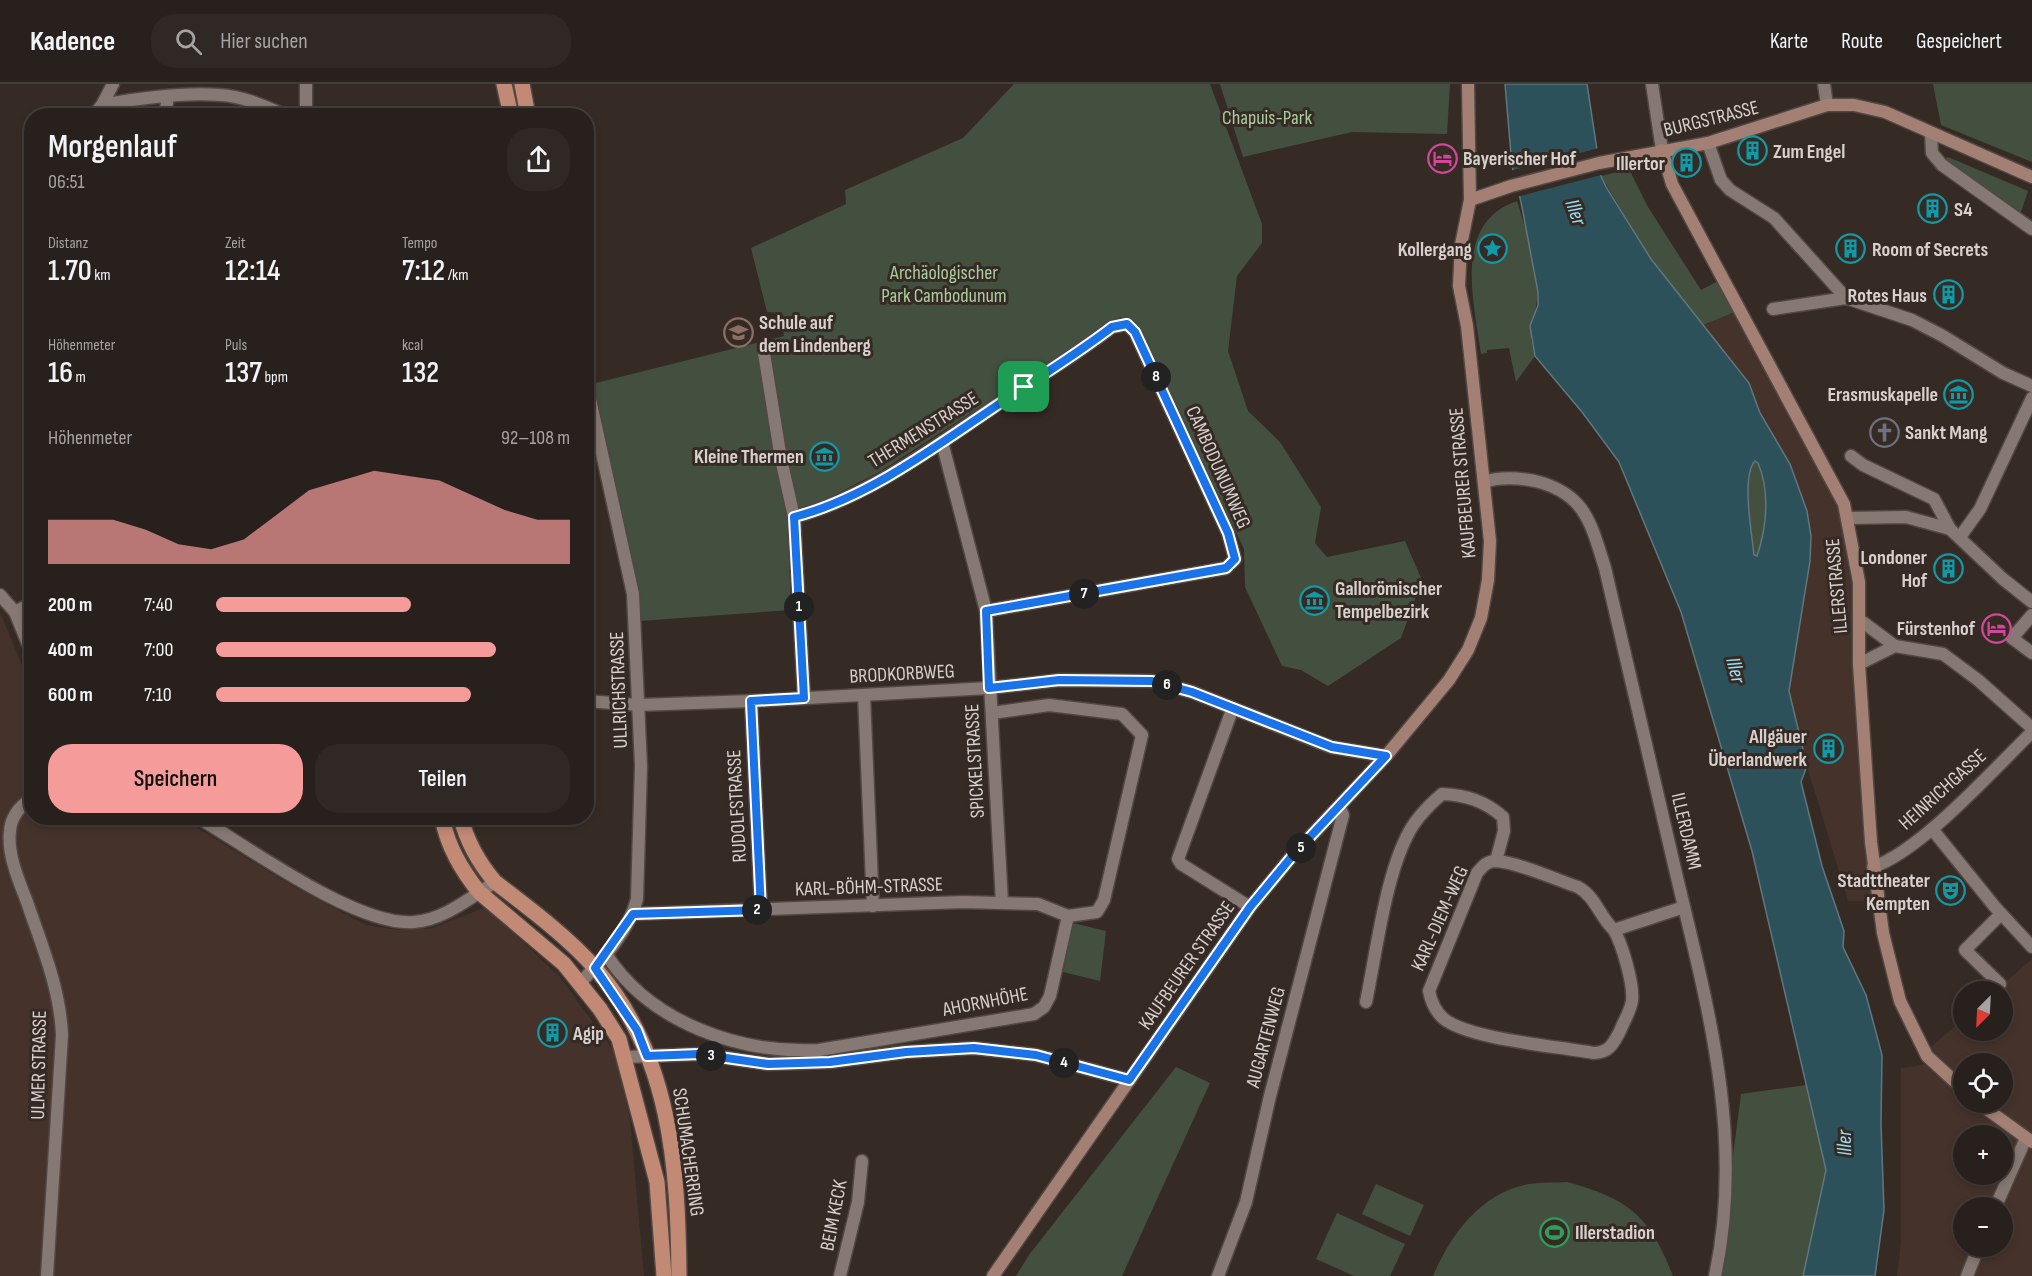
<!DOCTYPE html>
<html lang="de">
<head>
<meta charset="utf-8">
<style>
  :root { --surface:#28201c; --page:#302825; --text:#f1f3f6; --muted:#a5a3a3; --line:#443e3b; --accent:#f59b9a }
  body { margin:0; font-family:"Sofia Sans Condensed",sans-serif; background:var(--page); color:var(--text); height:100vh; display:flex; flex-direction:column; font-size:22px; white-space:nowrap }
  * { box-sizing:border-box; margin:0 }
  p { font-size:20px; color:var(--muted) }
  .icon { flex:none; width:33px; height:33px; fill:none; stroke:currentColor; stroke-width:2; stroke-linecap:round; stroke-linejoin:round }
  .map { position:relative; flex:1; overflow:hidden }
  .panel { position:absolute; left:24px; top:24px; width:570px; height:717px; display:flex; flex-direction:column; background:var(--surface); border-radius:24px; box-shadow:0 3px 9px #0003,0 0 0 2px var(--line) }
  .panel>* { flex:none }
  .needle { width:39px; rotate:204deg }
  .fabs { position:absolute; left:1953px; top:897px; display:grid; gap:12px }
  .fabs a { display:grid; place-items:center; width:60px; height:60px; border-radius:50%; background:var(--surface); box-shadow:0 3px 9px #0003,0 0 0 2px var(--line); font-size:30px }
  .pin { position:absolute; display:grid; place-items:center; width:51px; height:51px; color:#fff; margin:-26px; border-radius:12px; box-shadow:0 3px 9px #0006 }
  .km { position:absolute; width:30px; height:30px; margin:-15px; border-radius:50%; background:#222; color:#fff; font-size:16px; line-height:30px; text-align:center }
  .round { display:grid; place-items:center; flex:none; width:63px; height:63px; border-radius:24px; background:var(--page) }
  .overview { display:flex; align-items:center; justify-content:space-between; height:102px; padding:0 24px }
  h1 { font-size:33px; font-weight:600; line-height:45px }
  .figures { display:grid; grid-template-columns:repeat(3,1fr); gap:9px; height:102px; padding:6px 24px }
  .figures div { display:grid; align-content:center }
  .figures b { font-size:30px; font-weight:600 }
  .figures small { font-size:16px; font-weight:400 }
  .figures p { font-size:16px }
  .chart { height:168px; padding:12px 24px }
  .chart p { display:flex; justify-content:space-between }
  .chart svg { width:100%; height:108px; margin-top:6px; fill:var(--accent); opacity:.7 }
  .cta { display:flex; gap:12px; margin-top:auto; padding:12px 24px }
  .cta a { flex:1; height:69px; border-radius:24px; background:var(--accent); color:#111; font-size:24px; font-weight:600; line-height:69px; text-align:center }
  .cta a+a { background:var(--page); color:var(--text) }
  ul { padding:0 24px; list-style:none; font-size:20px }
  li { display:grid; grid-template-columns:96px 72px 1fr; align-items:center; height:45px }
  li i { height:15px; border-radius:8px; background:var(--accent) }
  header { display:flex; align-items:center; gap:36px; box-sizing:border-box; height:84px; padding:0 30px; background:var(--surface); border-bottom:2px solid var(--line) }
  header strong { font-size:28px }
  nav { display:flex; gap:33px; margin-inline-start:auto; font-size:21px }
  .search { width:420px; height:54px; background:var(--page); display:flex; align-items:center; gap:15px; box-sizing:border-box; padding:0 21px; border-radius:24px; color:var(--muted); font-size:22px }
  .map>svg:first-child { display:block }
  .built { fill:#45322b; fill-rule:evenodd }
  .green { fill:#43503f }
  .water { fill:#2d515b; stroke:#60777d; stroke-width:1.5; fill-rule:evenodd }
  .pier { fill:#362a25 }
  .lines { fill:none; stroke-linecap:round; stroke-linejoin:round }
  .street-casing { stroke:#514743; stroke-width:15 }
  .secondary-casing { stroke:#514743; stroke-width:15 }
  .primary-casing { stroke:#514743; stroke-width:18 }
  .street { stroke:#867872; stroke-width:12 }
  .secondary { stroke:#a48074; stroke-width:12 }
  .primary { stroke:#c28975; stroke-width:15 }
  .route-casing { stroke:#fff; stroke-width:12 }
  .route { stroke:#1a73e8; stroke-width:8 }
  .labels { text-anchor:middle; stroke-width:6; stroke-linejoin:round; paint-order:stroke }
  .park-label { font-size:20px; fill:#a9cea0; stroke:#362a25 }
  .street-label { font-size:20px; fill:#d7d0cc; stroke:#362a25 }
  .poi-label { font-size:20px; font-weight:bold; fill:#d7d0cc; stroke:#362a25; text-anchor:start }
  .water-label { font-size:21px; font-style:italic; fill:#98ddf3; stroke:#362a25 }
</style>
</head>
<body>
<header>
<strong>Kadence</strong>
<div class="search"><svg class="icon" aria-label="search" viewBox="0 0 24 24"><circle cx="10" cy="10" r="6"/><path d="M15 15l6 6"/></svg>Hier suchen</div>
<nav><a>Karte</a><a>Route</a><a>Gespeichert</a></nav>
</header>
<div class="map">
<svg width="2032" height="1192" viewBox="0 0 2032 1192">
  <rect width="100%" height="100%" fill="#362a25"/>
  <g class="built">
    <polygon points="1735,228 1838,417 1853,497 1874,817 1848,817 1807,682 1789,607 1790,380 1760,329 1749,299 1703,241"/>
    <polygon points="0,528 31,603 32,734 181,734 291,801 366,841 399,846 433,844 486,823 560,893 616,970 630,1035 644,1192 0,1192"/>
    <path d="M2032 875V1192H1897L1901 1158V984L1941 978 1930 964 1963 935 1964 946H2002V908L1995 907ZM1964 980H2002V1018H1964ZM1964 1052H2002V1090H1964ZM1964 1124H2002V1162H1964Z"/>
  </g>
  <g class="green">
    <polygon points="1014,0 1210,0 1262,140 1262,159 1237,192 1228,267 1248,327 1280,358 1321,423 1315,459 1327,473 1405,457 1422,496 1401,554 1328,602 1301,586 1282,582 1245,503 1244,465 1139,243 1120,233 881,387 821,418 787,429 791,526 640,537 592,300 784,252 780,229 767,228 751,164 846,120 845,106 963,54"/>
    <polygon points="1220,0 1450,0 1447,50 1352,48 1243,73"/>
    <polygon points="1933,0 2032,0 2032,78 1941,41"/>
    <polygon points="1948,73 2028,107 2020,131 1945,75"/>
    <polygon points="1629,85 1648,123 1701,206 1718,197 1735,228 1703,241 1651,175 1601,92"/>
    <path d="M1517 117 1529 156 1538 208 1531 256 1535 272 1516 298 1509 264 1487 266V269L1481 270C1474 218 1452 139 1517 117Z"/>
    <path d="M1755 377 1758 378C1770 408 1766 441 1758 472L1754 471C1753 450 1741 392 1755 377Z"/>
    <polygon points="1073,839 1106,847 1100,897 1063,888"/>
    <polygon points="1176,983 1210,999 1122,1192 1016,1192 1029,1171"/>
    <polygon points="1806,1001 1826,1086 1803,1192 1721,1192 1723,1148 1741,1010"/>
    <path d="M1567 1098C1629 1115 1650 1132 1673 1192H1433C1451 1150 1481 1109 1529 1100 1541 1098 1555 1099 1567 1098Z"/>
    <polygon points="1376,1100 1424,1121 1410,1152 1362,1130"/>
    <polygon points="1337,1129 1405,1160 1390,1192 1354,1192 1316,1175"/>
  </g>
  <path class="water" d="M1505 0H1587L1601 92 1606 103 1651 175 1749 299 1760 329 1790 380 1807 427 1811 452 1810 477 1789 607 1807 682 1801 698 1822 782 1844 847 1843 863 1866 911 1882 971 1881 1040 1884 1126 1875 1192H1803L1826 1086 1752 767 1681 528 1619 378 1582 328 1535 272 1530 242 1538 221V208L1521 118 1512 82ZM1755 377 1758 379C1770 407 1767 443 1757 472L1754 471C1752 450 1741 392 1755 377Z"/>
  <polygon class="pier" points="1599,64 1605,90 1516,113 1510,87"/>
  <g class="lines">
    <defs>
      <g id="street">
        <polyline points="1652,0 1662,66"/>
        <polyline points="1824,0 1827,21"/>
        <path d="M102 21C140 14 181 8 220 11 243 12 266 23 287 32"/>
        <polyline points="93,32 102,21 113,0"/>
        <polyline points="165,32 168,12"/>
        <polyline points="306,32 306,0"/>
        <polyline points="1931,50 1932,69 1942,81 2032,145"/>
        <polyline points="1708,59 1721,96 1730,106 1774,134 1846,214 1912,236 1943,252 2003,289 2032,302"/>
        <polyline points="1773,225 1846,214"/>
        <polyline points="763,263 781,375 794,433 804,614"/>
        <polyline points="942,358 986,527 1002,819"/>
        <polyline points="1851,372 1863,381 1934,415 1950,445 2003,495 2032,518"/>
        <path d="M1484 398C1499 393 1519 394 1535 397 1585 409 1591 439 1605 484 1628 585 1652 685 1675 785 1707 920 1745 1053 1715 1192"/>
        <path d="M794 433C866 414 936 362 998 320 1036 294 1076 271 1112 243L1127 240 1135 248 1228 449 1235 475 1226 484 986 527"/>
        <polyline points="1848,434 1906,433 1950,445"/>
        <polyline points="1960,453 1980,425 2032,314"/>
        <polyline points="0,511 15,528 32,570"/>
        <polyline points="15,528 32,519"/>
        <polyline points="2032,531 2012,554 2032,569"/>
        <polyline points="1860,536 1895,562 1943,570 1978,596 2032,644"/>
        <polyline points="1859,580 1895,562"/>
        <polyline points="864,611 873,822"/>
        <polyline points="586,617 639,621 751,617 989,604 1060,596 1152,597 1192,608 1331,663 1386,672"/>
        <polyline points="751,617 761,826"/>
        <polyline points="1232,626 1178,775 1181,780 1250,823"/>
        <path d="M32 714C20 722 11 732 10 747 7 770 19 797 27 818 42 862 60 904 62 951L47 1192"/>
        <path d="M199 734C249 764 358 843 414 838 444 836 471 813 495 798"/>
        <polyline points="1932,745 1995,823 2032,863"/>
        <path d="M1873 783C1921 767 1994 685 2032 648"/>
        <polyline points="633,830 963,818 1038,820 1068,832 1097,828 1104,816 1142,651 1122,630 1049,621 992,629"/>
        <path d="M1614 846C1599 832 1596 813 1578 803 1557 796 1517 778 1496 777 1487 777 1483 782 1477 789L1429 907C1431 918 1435 927 1444 935 1472 956 1557 962 1594 969 1610 968 1613 960 1620 947 1624 937 1630 928 1632 917 1634 900 1622 860 1614 846L1684 823"/>
        <path d="M606 870C650 939 740 970 819 966L1034 930 1044 923 1050 912 1068 832"/>
        <path d="M580 899C603 875 629 847 637 815L641 682 633 510 586 297"/>
        <polyline points="2000,900 1965,866 2001,830"/>
        <path d="M1366 918C1376 870 1385 795 1407 752 1415 735 1428 722 1442 710 1466 711 1485 717 1503 733L1504 747 1496 777"/>
        <polyline points="625,973 699,970 768,980 830,978 906,968 973,964 1036,971 1129,996"/>
        <polyline points="1995,1124 2026,1054"/>
        <polyline points="840,1192 858,1118 862,1077"/>
        <polyline points="1218,1192 1246,1118 1270,1012 1343,731 1339,723"/>
        <polyline points="1967,1192 1979,1162"/>
      </g>
      <g id="secondary">
        <polyline points="1662,66 1672,100 1844,420 1859,498 1859,580 1871,758 1883,849 1900,917 1927,972 1964,1006"/>
        <polyline points="1470,116 1511,102 1599,79 1708,59 1827,21 1854,21 1885,28 2032,93"/>
        <polyline points="1977,1018 2032,1058"/>
        <polyline points="993,1192 1250,823 1293,771 1386,672 1449,596 1468,566 1481,534 1488,496 1490,457 1467,242 1459,202 1461,161 1470,116 1468,0"/>
      </g>
      <g id="primary">
        <polyline points="504,0 511,32"/>
        <polyline points="522,0 528,32"/>
        <path d="M442 734C448 763 461 785 479 808L564 880 600 925 619 955 657 1098 664 1192"/>
        <path d="M461 734C467 758 479 779 495 798 529 824 568 853 596 885 671 972 678 1083 679 1192"/>
      </g>
    </defs>
    <use href="#street" class="street-casing"/>
    <use href="#secondary" class="secondary-casing"/>
    <use href="#primary" class="primary-casing"/>
    <use href="#street" class="street"/>
    <use href="#secondary" class="secondary"/>
    <use href="#primary" class="primary"/>
  </g>
  <g class="lines">
    <defs>
      <path id="route" d="M1127 240 1135 248 1228 449 1235 475 1226 484 986 527 989 604 1059 596 1152 597 1192 608 1332 663 1386 672 1293 771 1250 823 1129 996 1036 971 974 964 906 968 830 978 768 980 699 970 647 972 637 946 595 884 633 830 761 826 751 617 804 614 794 433C868 414 939 360 1002 318 1039 293 1077 270 1112 243Z"/>
    </defs>
    <use href="#route" class="route-casing"/>
    <use href="#route" class="route"/>
  </g>
  <defs>
    <symbol id="building-ring" viewBox="-11 -11 22 22"><circle r="9.5" fill="#362a25" stroke="#0f9aa8" stroke-width="1.5"/><path d="M-4-6H4V6H1V3H-1V6H-4ZM-2.5-4.3h1.7v1.8h-1.7ZM.8-4.3h1.7v1.8H.8ZM-2.5-1h1.7V.8h-1.7ZM.8-1h1.7V.8H.8Z" fill="#0f9aa8"/></symbol>
    <symbol id="hotel-ring" viewBox="-11 -11 22 22"><circle r="9.5" fill="#362a25" stroke="#d1479c" stroke-width="1.5"/><path d="M-6-4.5h1.5V1H6V5H4.5V3h-9V5H-6ZM-4 0a1.8 1.8 0 1 1 3.6 0ZM.5 0V-2.5h3Q6-2.5 6 0Z" fill="#d1479c"/></symbol>
    <symbol id="sight-ring" viewBox="-11 -11 22 22"><circle r="9.5" fill="#362a25" stroke="#0f9aa8" stroke-width="1.5"/><path d="M0-6L1.8-2.2L6-1.7L2.9 1.2L3.7 5.4L0 3.3L-3.7 5.4L-2.9 1.2L-6-1.7L-1.8-2.2Z" fill="#0f9aa8"/></symbol>
    <symbol id="school-ring" viewBox="-11 -11 22 22"><circle r="9.5" fill="#362a25" stroke="#8d6e63" stroke-width="1.5"/><path d="M0-5L7-2L0 1L-7-2ZM-4 1L0 2.5L4 1V4Q0 6-4 4Z" fill="#8d6e63"/></symbol>
    <symbol id="museum-ring" viewBox="-11 -11 22 22"><circle r="9.5" fill="#362a25" stroke="#0f9aa8" stroke-width="1.5"/><path d="M0-6L6-3V-2H-6V-3ZM-5-1h2V3h-2ZM-1-1h2V3h-2ZM3-1h2V3H3ZM-6 4H6V6H-6Z" fill="#0f9aa8"/></symbol>
    <symbol id="church-ring" viewBox="-11 -11 22 22"><circle r="9.5" fill="#362a25" stroke="#6b7280" stroke-width="1.5"/><path d="M-1.2-6h2.4v3.5h3.3v2.4h-3.3V6h-2.4V-.1h-3.3v-2.4h3.3Z" fill="#6b7280"/></symbol>
    <symbol id="theatre-ring" viewBox="-11 -11 22 22"><circle r="9.5" fill="#362a25" stroke="#0f9aa8" stroke-width="1.5"/><path d="M-5-5.5Q0-4 5-5.5V0Q5 5 0 6Q-5 5-5 0ZM-3.3-2.5H-1v1.5H-3.3ZM1-2.5H3.3v1.5H1ZM-2.8 1Q0 5.5 2.8 1Z" fill="#0f9aa8"/></symbol>
    <symbol id="stadium-ring" viewBox="-11 -11 22 22"><circle r="9.5" fill="#362a25" stroke="#2e9e5b" stroke-width="1.5"/><path d="M0-5a6.5 5 0 1 0 0 10a6.5 5 0 1 0 0-10ZM-3.5-1.8h7v3.6h-7Z" fill="#2e9e5b"/></symbol>
  </defs>
  <g fill-rule="evenodd">
    <use href="#building-ring" x="1736" y="50" width="33" height="33"/>
    <use href="#hotel-ring" x="1426" y="58" width="33" height="33"/>
    <use href="#building-ring" x="1670" y="62" width="33" height="33"/>
    <use href="#building-ring" x="1916" y="108" width="33" height="33"/>
    <use href="#sight-ring" x="1476" y="148" width="33" height="33"/>
    <use href="#building-ring" x="1834" y="148" width="33" height="33"/>
    <use href="#building-ring" x="1932" y="194" width="33" height="33"/>
    <use href="#school-ring" x="722" y="232" width="33" height="33"/>
    <use href="#museum-ring" x="1942" y="294" width="33" height="33"/>
    <use href="#church-ring" x="1868" y="332" width="33" height="33"/>
    <use href="#museum-ring" x="808" y="356" width="33" height="33"/>
    <use href="#building-ring" x="1932" y="468" width="33" height="33"/>
    <use href="#museum-ring" x="1298" y="500" width="33" height="33"/>
    <use href="#hotel-ring" x="1980" y="528" width="33" height="33"/>
    <use href="#building-ring" x="1812" y="648" width="33" height="33"/>
    <use href="#theatre-ring" x="1934" y="790" width="33" height="33"/>
    <use href="#building-ring" x="536" y="932" width="33" height="33"/>
    <use href="#stadium-ring" x="1538" y="1132" width="33" height="33"/>
  </g>
  <g class="labels">
    <g class="park-label">
      <text x="1267" y="40">Chapuis-Park</text>
      <text x="944" y="195">Archäologischer<tspan x="944" dy="23">Park Cambodunum</tspan></text>
    </g>
    <g class="street-label">
      <text transform="translate(1711 34) rotate(-14)" y="7">BURGSTRASSE</text>
      <text transform="translate(923 345) rotate(-32)" y="7">THERMENSTRASSE</text>
      <text transform="translate(1219 383) rotate(66)" y="7">CAMBODUNUMWEG</text>
      <text transform="translate(1462 399) rotate(-95)" y="7">KAUFBEURER STRASSE</text>
      <text transform="translate(1836 502) rotate(-95)" y="7">ILLERSTRASSE</text>
      <text transform="translate(902 589) rotate(-3)" y="7">BRODKORBWEG</text>
      <text transform="translate(618 606) rotate(-92)" y="7">ULLRICHSTRASSE</text>
      <text transform="translate(974 677) rotate(-93)" y="7">SPICKELSTRASSE</text>
      <text transform="translate(1942 705) rotate(-42)" y="7">HEINRICHGASSE</text>
      <text transform="translate(736 722) rotate(-93)" y="7">RUDOLFSTRASSE</text>
      <text transform="translate(1687 747) rotate(77)" y="7">ILLERDAMM</text>
      <text transform="translate(869 802) rotate(-2)" y="7">KARL-BÖHM-STRASSE</text>
      <text transform="translate(1439 834) rotate(-66)" y="7">KARL-DIEM-WEG</text>
      <text transform="translate(1186 881) rotate(-55)" y="7">KAUFBEURER STRASSE</text>
      <text transform="translate(985 917) rotate(-11)" y="7">AHORNHÖHE</text>
      <text transform="translate(1265 953) rotate(-75)" y="7">AUGARTENWEG</text>
      <text transform="translate(38 981) rotate(-89)" y="7">ULMER STRASSE</text>
      <text transform="translate(689 1068) rotate(82)" y="7">SCHUMACHERRING</text>
      <text transform="translate(833 1131) rotate(-79)" y="7">BEIM KECK</text>
    </g>
    <g class="poi-label">
      <text x="1773" y="74">Zum Engel</text>
      <text x="1463" y="81">Bayerischer Hof</text>
      <text x="1665" y="86" text-anchor="end">Illertor</text>
      <text x="1954" y="132">S4</text>
      <text x="1472" y="172" text-anchor="end">Kollergang</text>
      <text x="1872" y="172">Room of Secrets</text>
      <text x="1927" y="218" text-anchor="end">Rotes Haus</text>
      <text x="759" y="245">Schule auf<tspan x="759" dy="23">dem Lindenberg</tspan></text>
      <text x="1938" y="317" text-anchor="end">Erasmuskapelle</text>
      <text x="1905" y="355">Sankt Mang</text>
      <text x="804" y="379" text-anchor="end">Kleine Thermen</text>
      <text x="1927" y="480" text-anchor="end">Londoner<tspan x="1927" dy="23">Hof</tspan></text>
      <text x="1335" y="511">Gallorömischer<tspan x="1335" dy="23">Tempelbezirk</tspan></text>
      <text x="1975" y="551" text-anchor="end">Fürstenhof</text>
      <text x="1807" y="659" text-anchor="end">Allgäuer<tspan x="1807" dy="23">Überlandwerk</tspan></text>
      <text x="1930" y="803" text-anchor="end">Stadttheater<tspan x="1930" dy="23">Kempten</tspan></text>
      <text x="573" y="956">Agip</text>
      <text x="1575" y="1155">Illerstadion</text>
    </g>
    <g class="water-label">
      <text transform="translate(1576 128) rotate(70)" y="7">Iller</text>
      <text transform="translate(1736 586) rotate(76)" y="7">Iller</text>
      <text transform="translate(1844 1059) rotate(-91)" y="7">Iller</text>
    </g>
  </g>
</svg>
<div class="fabs">
<a><svg class="needle" viewBox="-14 -14 28 28"><path d="M0-13l5 13h-10z" fill="#e53935"/><path d="M0 13l5-13h-10z" fill="#a5a3a3"/></svg></a>
<a><svg class="icon" aria-label="locate" viewBox="0 0 24 24"><circle cx="12" cy="12" r="6"/><path d="M12 2v4M12 18v4M2 12h4M18 12h4"/></svg></a>
<a>+</a>
<a>−</a>
</div>
<div class="pin" style="left:1024px;top:303px;background:#1e9e55"><svg class="icon" aria-label="arrive" viewBox="0 0 24 24"><path d="M6 21V4h12l-3 4 3 4H6"/></svg></div>
<b class="km" style="left:799px;top:523px">1</b>
<b class="km" style="left:757px;top:826px">2</b>
<b class="km" style="left:711px;top:972px">3</b>
<b class="km" style="left:1064px;top:979px">4</b>
<b class="km" style="left:1301px;top:764px">5</b>
<b class="km" style="left:1167px;top:601px">6</b>
<b class="km" style="left:1084px;top:510px">7</b>
<b class="km" style="left:1156px;top:293px">8</b>
<section class="panel">
<div class="overview"><div><h1>Morgenlauf</h1><p>06:51</p></div><a class="round"><svg class="icon" aria-label="share" viewBox="0 0 24 24"><path d="M12 15V3M7 8l5-5 5 5M5 13v7h14v-7"/></svg></a></div>
<div class="figures">
<div><p>Distanz</p><b>1.70<small> km</small></b></div>
<div><p>Zeit</p><b>12:14</b></div>
<div><p>Tempo</p><b>7:12<small> /km</small></b></div>
</div>
<div class="figures">
<div><p>Höhenmeter</p><b>16<small> m</small></b></div>
<div><p>Puls</p><b>137<small> bpm</small></b></div>
<div><p>kcal</p><b>132</b></div>
</div>
<div class="chart"><p><span>Höhenmeter</span>92–108 m</p>
<svg viewBox="0 0 160 44" preserveAspectRatio="none"><path d="M0 44V26L10 26L20 26L30 30L40 36L50 38L60 34L70 24L80 14L90 10L100 6L110 8L120 10L130 16L140 22L150 26L160 26V44z"/></svg>
</div>
<ul>
<li><b>200 m</b>7:40<i style="width:55%"></i></li>
<li><b>400 m</b>7:00<i style="width:79%"></i></li>
<li><b>600 m</b>7:10<i style="width:72%"></i></li>
</ul>
<div class="cta"><a>Speichern</a><a>Teilen</a></div>
</section>
</div>
</body>
</html>
